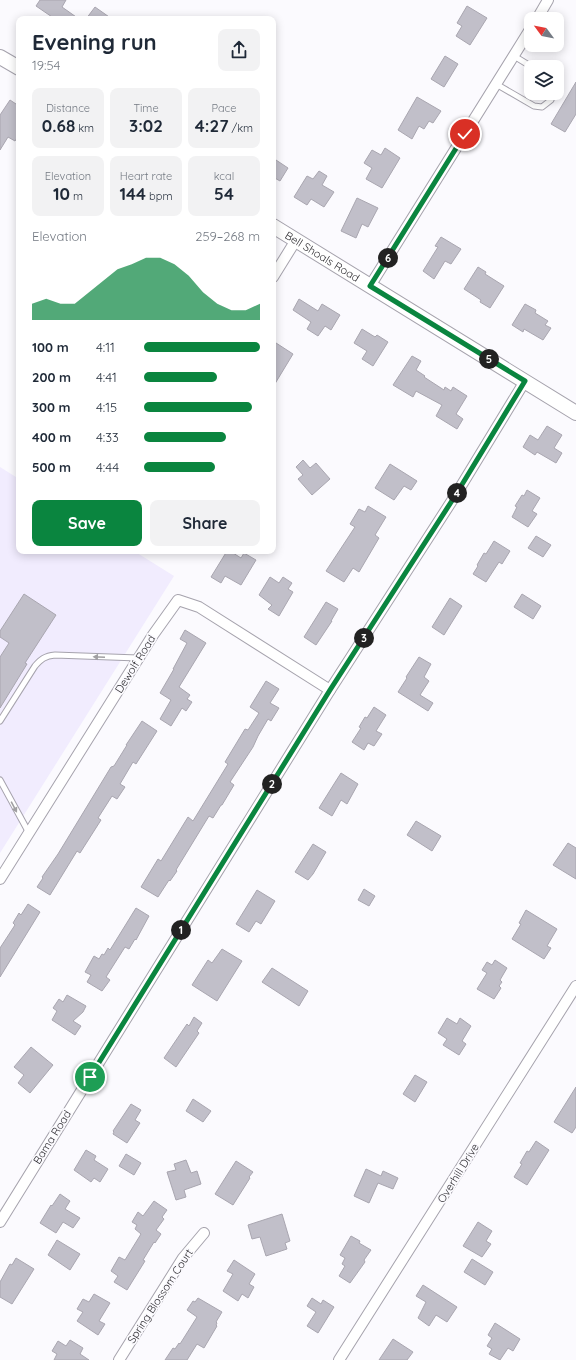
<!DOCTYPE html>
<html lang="en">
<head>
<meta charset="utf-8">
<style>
  :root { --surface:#fff; --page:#f2f2f3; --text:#1f2937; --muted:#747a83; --accent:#0a853f }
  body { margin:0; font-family:Quicksand,sans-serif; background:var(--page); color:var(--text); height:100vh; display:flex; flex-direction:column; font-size:15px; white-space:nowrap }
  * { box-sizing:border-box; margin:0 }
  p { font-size:13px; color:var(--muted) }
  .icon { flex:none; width:22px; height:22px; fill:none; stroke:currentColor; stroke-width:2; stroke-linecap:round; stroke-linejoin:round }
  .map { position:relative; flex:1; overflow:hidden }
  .sheet { position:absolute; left:16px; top:16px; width:260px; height:538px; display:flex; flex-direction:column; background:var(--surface); border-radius:8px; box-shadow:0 2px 10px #0003 }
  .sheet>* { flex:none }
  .needle { width:26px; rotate:302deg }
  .controls { position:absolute; left:524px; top:12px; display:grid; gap:8px }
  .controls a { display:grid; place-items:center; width:40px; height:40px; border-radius:8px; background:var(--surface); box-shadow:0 2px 10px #0003; font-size:20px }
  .pin { position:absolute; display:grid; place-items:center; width:34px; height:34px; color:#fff; margin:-17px; border:2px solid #fff; border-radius:50%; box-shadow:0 1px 4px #0007 }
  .km { position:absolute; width:20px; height:20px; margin:-10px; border-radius:50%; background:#222; color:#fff; font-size:11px; line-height:20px; text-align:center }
  .round { display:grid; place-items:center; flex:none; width:42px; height:42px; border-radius:8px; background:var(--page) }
  .headline { display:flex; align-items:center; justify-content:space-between; height:68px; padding:0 16px }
  h1 { font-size:22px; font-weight:700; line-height:30px }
  .figures { display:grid; grid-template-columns:repeat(3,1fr); gap:6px; height:68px; padding:4px 16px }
  .figures div { display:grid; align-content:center; border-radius:8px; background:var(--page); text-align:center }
  .figures b { font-size:17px; font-weight:700 }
  .figures small { font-size:11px; font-weight:400 }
  .figures p { font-size:11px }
  .chart { height:112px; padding:8px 16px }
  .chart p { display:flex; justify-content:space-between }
  .chart svg { width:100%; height:72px; margin-top:4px; fill:var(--accent); opacity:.7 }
  .button { display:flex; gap:8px; margin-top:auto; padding:8px 16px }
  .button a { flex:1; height:46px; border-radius:8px; background:var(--accent); color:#fff; font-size:16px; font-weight:700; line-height:46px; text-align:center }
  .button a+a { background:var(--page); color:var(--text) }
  ul { padding:0 16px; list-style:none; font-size:13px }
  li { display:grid; grid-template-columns:64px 48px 1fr; align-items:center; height:30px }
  li i { height:10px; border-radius:5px; background:var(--accent) }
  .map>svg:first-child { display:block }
  .built { fill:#f1ecfe }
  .building { fill:#c1bfc9; stroke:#a9a6b0 }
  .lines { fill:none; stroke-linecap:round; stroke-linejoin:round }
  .service-casing { stroke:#a6a3ad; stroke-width:7 }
  .minor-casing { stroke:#a6a3ad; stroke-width:12 }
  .secondary-casing { stroke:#a6a3ad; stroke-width:16 }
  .service { stroke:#fff; stroke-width:5 }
  .minor { stroke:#fff; stroke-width:10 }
  .secondary { stroke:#fff; stroke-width:14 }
  .oneway { fill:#a1a0a2 }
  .route-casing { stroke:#fff; stroke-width:8 }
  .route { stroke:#0a853f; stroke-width:5 }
  .labels { text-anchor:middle; stroke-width:3.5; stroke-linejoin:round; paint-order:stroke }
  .street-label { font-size:11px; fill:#2e2d31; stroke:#fbfafe }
</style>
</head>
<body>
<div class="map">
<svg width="576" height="1360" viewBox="0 0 576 1360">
  <rect width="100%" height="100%" fill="#fbfafe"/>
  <polygon class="built" points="0,467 19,479 19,551 134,551 174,576 0,853"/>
  <g class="building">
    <polygon points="40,0 66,0 62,7 79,19 55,19 36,6"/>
    <polygon points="467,6 487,18 470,45 456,36 462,26 457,23"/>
    <polygon points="95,7 112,19 86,19"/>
    <polygon points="445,56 458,64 444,87 431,79"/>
    <polygon points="576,82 576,114 565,132 551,124"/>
    <polygon points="417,97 441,111 433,123 429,121 424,129 419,126 412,139 398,130"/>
    <polygon points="10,100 19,106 19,135 15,141 8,137 0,150 0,115"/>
    <polygon points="385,148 400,158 382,188 366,179 372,168 364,163 372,150 381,155"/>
    <polygon points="273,158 288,168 280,181 273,177"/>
    <polygon points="319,171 327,176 322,185 334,192 324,207 311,199 307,205 294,197 307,176 313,179"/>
    <polygon points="357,198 378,208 368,227 362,224 356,238 341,231"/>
    <polygon points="441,237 461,249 451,264 445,261 434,279 423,271 438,247 435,246"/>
    <polygon points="478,267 486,272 485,274 504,286 490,308 480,302 481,300 464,289"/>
    <polygon points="299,299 318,311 322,304 340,315 331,330 325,326 318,336 307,329 311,322 293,310"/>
    <polygon points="525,304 536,310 535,313 548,321 545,325 551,328 543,340 524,329 523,332 512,325"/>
    <polygon points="362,329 375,337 377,335 388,342 373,366 362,359 367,351 354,343"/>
    <polygon points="273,341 293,354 273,387"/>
    <polygon points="412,356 421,361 416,370 425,376 424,377 444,390 445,387 451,391 453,387 467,396 456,414 463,419 457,429 436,416 442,405 416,391 413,397 393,385"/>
    <polygon points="547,426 562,435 554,448 562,453 556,463 537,452 535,455 523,447 530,435 538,440"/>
    <polygon points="303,460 310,468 316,463 330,479 312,495 298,479 303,475 296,467"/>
    <polygon points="390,464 417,481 411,490 404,486 394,500 375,488"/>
    <polygon points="527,490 540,498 532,511 537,514 528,527 512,517 517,507 515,506 522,495 524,496"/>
    <polygon points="368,506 386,517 375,535 379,538 359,572 353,568 344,582 326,571 355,527 350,524 359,509 365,512"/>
    <polygon points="536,536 551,545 543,557 528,548"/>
    <polygon points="494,541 510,551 502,564 499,562 486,582 473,574 478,566 477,565 484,553 486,554"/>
    <polygon points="227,551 230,551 241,558 244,553 256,560 241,585 225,576 221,583 211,577"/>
    <polygon points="270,577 279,583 283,577 292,583 288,589 293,592 279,616 268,609 272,605 259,595"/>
    <polygon points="24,594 56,615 25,663 27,664 0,708 0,657 9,643 0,637 0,631"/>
    <polygon points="522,594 541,606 533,619 514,607"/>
    <polygon points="450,598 462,606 444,635 432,627"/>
    <polygon points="326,602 338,609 331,621 332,621 316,645 304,637"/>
    <polygon points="185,630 206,643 179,687 190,695 187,699 192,702 186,711 182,708 171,726 160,719 171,700 160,693 174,669 173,669 187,643 180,639"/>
    <polygon points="419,657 431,664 424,677 429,681 420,695 433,703 428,711 398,692 407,678 406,677"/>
    <polygon points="266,681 279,689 270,703 279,708 271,721 268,719 258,736 253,747 230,782 234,785 222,805 221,805 213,818 209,816 176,870 177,871 170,881 169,880 158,897 141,887 158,859 161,861 188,817 193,821 228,764 225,762 245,729 248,730 259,713 250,707"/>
    <polygon points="374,707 386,715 376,731 382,734 374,746 368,743 364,750 352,742 361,728 359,727 365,717 367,718"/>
    <polygon points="142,721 157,731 136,764 133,762 120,784 125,787 117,799 112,796 98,818 101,820 80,853 77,851 50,895 37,887 43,878 42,877 58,854 111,767 114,766 127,745 126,745"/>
    <polygon points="341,773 358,784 347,804 341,800 332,816 319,808 334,784"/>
    <polygon points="416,821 441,836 432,851 407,835"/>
    <polygon points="568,843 576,848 576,879 553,865"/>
    <polygon points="313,844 326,852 313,874 308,880 295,872"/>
    <polygon points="364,889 375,896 369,906 358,900"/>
    <polygon points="257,890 275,901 261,924 256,921 249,932 236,924"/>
    <polygon points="28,904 40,912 0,977 0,948 15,925 13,923 19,913 21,915"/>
    <polygon points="136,908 149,916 136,940 135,939 129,949 125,947 106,977 110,980 102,991 87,982 91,975 85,972 94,956 99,959 102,954 104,955 108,948 110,950"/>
    <polygon points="526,910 557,929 547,946 551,948 544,959 512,939 521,924 519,923"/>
    <polygon points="222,949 242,961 217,1001 192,985 208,960 212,963"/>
    <polygon points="495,960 507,968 500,980 502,982 499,986 501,988 494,999 477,989 487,973 482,970 487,962 492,965"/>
    <polygon points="272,968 308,991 299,1006 262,982"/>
    <polygon points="67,995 86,1006 83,1012 73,1021 81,1026 75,1035 52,1020 57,1011 53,1008 59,999 63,1002"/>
    <polygon points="194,1017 202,1023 197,1031 199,1033 176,1067 164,1058 187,1024 189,1026"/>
    <polygon points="447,1018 457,1024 460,1018 471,1026 462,1041 466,1044 459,1055 443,1045 447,1039 438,1033"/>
    <polygon points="31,1047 53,1065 30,1093 18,1083 24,1075 14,1067"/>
    <polygon points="415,1075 427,1082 415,1102 403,1094"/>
    <polygon points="576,1087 576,1127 572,1133 554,1122"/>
    <polygon points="193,1099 211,1111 203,1122 186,1111"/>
    <polygon points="131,1104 141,1110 135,1120 140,1123 127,1143 113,1134 114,1132 113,1131"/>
    <polygon points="536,1141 549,1150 527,1185 514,1177 522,1164 520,1163 527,1151 529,1152"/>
    <polygon points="86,1150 96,1156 94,1160 108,1169 100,1182 94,1178 91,1182 74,1170"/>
    <polygon points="126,1154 141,1163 134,1175 119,1166"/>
    <polygon points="186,1160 191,1173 197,1171 201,1184 184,1190 186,1197 176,1200 167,1172 176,1170 174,1164"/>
    <polygon points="236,1161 253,1172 249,1177 250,1178 233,1205 215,1194"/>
    <polygon points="366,1169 381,1176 383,1171 398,1178 393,1189 378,1183 369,1203 354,1196"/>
    <polygon points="60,1194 70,1201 65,1209 80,1218 73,1228 63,1222 56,1233 40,1223 51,1205 52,1206"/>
    <polygon points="154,1201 167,1210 162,1217 164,1219 156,1230 161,1234 155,1243 154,1242 143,1260 145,1261 127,1290 114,1282 118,1276 111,1271 119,1257 125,1260 141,1234 135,1229 137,1225 132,1222 138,1212 143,1216"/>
    <polygon points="282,1214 290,1241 285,1243 287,1249 266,1256 260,1237 252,1239 248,1225"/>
    <polygon points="478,1222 492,1231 486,1241 491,1244 482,1257 463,1246"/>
    <polygon points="351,1236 360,1241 359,1243 371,1250 364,1260 365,1262 350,1283 339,1276 345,1266 342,1264 345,1258 340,1255"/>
    <polygon points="57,1240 80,1254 70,1270 48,1255"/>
    <polygon points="16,1258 34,1269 12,1304 0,1297 0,1282 10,1264 12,1265"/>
    <polygon points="472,1259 493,1272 485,1285 464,1272"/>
    <polygon points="234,1260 255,1274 249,1284 254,1287 248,1298 242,1294 238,1301 223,1291 233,1274 227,1271"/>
    <polygon points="423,1285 457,1307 447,1322 436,1315 429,1326 418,1318 426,1302 416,1296"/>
    <polygon points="94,1294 110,1303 99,1321 105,1324 98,1335 77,1321 83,1312 77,1309 83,1299 89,1302"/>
    <polygon points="198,1298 222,1312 216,1322 217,1323 216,1325 217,1326 204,1348 197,1344 187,1360 165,1360 173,1348 175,1349 179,1343 180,1344 197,1317 187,1310 193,1301 195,1302"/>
    <polygon points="312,1298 321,1304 323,1300 334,1307 318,1333 307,1326 316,1312 307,1306"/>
    <polygon points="495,1323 520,1339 513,1351 508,1348 500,1360 489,1354 492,1349 487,1346 492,1338 488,1335"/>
    <polygon points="393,1339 413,1352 407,1360 379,1360"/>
    <polygon points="70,1340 83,1348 80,1354 89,1360 54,1360 57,1354 52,1351 58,1341 66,1346"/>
  </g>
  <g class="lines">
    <defs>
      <g id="service">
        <polyline points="514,56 532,67"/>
        <polyline points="496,84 534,106 542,107 551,100 553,93"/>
        <path d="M0 721 35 666C41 659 45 656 55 655L138 658"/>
        <polyline points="0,780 29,833"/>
      </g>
      <g id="minor">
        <polyline points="537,19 548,0"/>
        <polyline points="273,277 296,240"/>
        <polyline points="370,286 531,28"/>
        <polyline points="0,879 153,635 178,600 199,607 330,690"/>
        <polyline points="0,1222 330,690 455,496 525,381"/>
        <polyline points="119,1360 183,1258 204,1233"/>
        <polyline points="339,1360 576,986"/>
      </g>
      <g id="secondary">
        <polyline points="0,57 19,68"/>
        <path id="s1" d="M273 226 576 413"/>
      </g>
    </defs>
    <use href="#service" class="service-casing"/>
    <use href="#minor" class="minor-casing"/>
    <use href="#secondary" class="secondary-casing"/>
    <use href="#service" class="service"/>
    <use href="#minor" class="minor"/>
    <use href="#secondary" class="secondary"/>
  </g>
  <defs><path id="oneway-solid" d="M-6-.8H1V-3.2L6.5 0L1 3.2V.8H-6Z"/></defs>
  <g class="oneway">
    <use href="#oneway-solid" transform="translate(99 657) rotate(-178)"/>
    <use href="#oneway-solid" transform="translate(14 807) rotate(62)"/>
  </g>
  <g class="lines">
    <defs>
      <polyline id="route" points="90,1077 330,690 455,496 525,381 370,286 465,134"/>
    </defs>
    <use href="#route" class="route-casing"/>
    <use href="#route" class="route"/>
  </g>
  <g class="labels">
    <g class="street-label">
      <text dy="4" stroke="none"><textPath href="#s1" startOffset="58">Bell Shoals Road</textPath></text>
      <text transform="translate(135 664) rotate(-58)" y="4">Dewolf Road</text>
      <text transform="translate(52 1137) rotate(-58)" y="4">Bama Road</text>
      <text transform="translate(458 1173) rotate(-58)" y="4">Overhill Drive</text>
      <text transform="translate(160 1296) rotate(-57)" y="4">Spring Blossom Court</text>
    </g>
  </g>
</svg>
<div class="controls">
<a><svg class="needle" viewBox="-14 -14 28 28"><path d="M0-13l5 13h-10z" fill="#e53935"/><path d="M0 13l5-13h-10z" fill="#747a83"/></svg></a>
<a><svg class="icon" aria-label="layers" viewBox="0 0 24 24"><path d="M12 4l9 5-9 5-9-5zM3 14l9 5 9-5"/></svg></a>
</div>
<div class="pin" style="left:90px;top:1077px;background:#1e9e55"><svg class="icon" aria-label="arrive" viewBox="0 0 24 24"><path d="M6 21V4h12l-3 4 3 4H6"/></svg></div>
<div class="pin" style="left:465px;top:134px;background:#d93025"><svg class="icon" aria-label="check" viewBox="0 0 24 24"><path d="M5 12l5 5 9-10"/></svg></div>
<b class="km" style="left:181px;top:930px">1</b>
<b class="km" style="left:272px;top:784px">2</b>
<b class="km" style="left:364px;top:638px">3</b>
<b class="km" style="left:457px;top:493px">4</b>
<b class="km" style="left:489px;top:359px">5</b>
<b class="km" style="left:388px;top:258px">6</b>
<section class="sheet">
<div class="headline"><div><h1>Evening run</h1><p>19:54</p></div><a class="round"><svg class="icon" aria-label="share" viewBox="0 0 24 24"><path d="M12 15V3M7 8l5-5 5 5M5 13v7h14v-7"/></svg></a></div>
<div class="figures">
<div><p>Distance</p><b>0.68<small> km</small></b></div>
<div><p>Time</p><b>3:02</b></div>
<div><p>Pace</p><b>4:27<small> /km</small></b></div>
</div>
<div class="figures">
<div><p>Elevation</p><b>10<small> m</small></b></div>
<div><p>Heart rate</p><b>144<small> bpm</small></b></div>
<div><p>kcal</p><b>54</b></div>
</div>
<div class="chart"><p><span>Elevation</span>259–268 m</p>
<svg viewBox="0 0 160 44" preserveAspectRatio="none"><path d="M0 44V34L10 31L20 34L30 34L40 27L50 20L60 13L70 10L80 6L90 6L100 10L110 17L120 27L130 34L140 38L150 38L160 34V44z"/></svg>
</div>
<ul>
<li><b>100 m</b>4:11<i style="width:100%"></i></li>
<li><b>200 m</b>4:41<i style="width:63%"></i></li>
<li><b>300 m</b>4:15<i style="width:93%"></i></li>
<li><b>400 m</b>4:33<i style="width:71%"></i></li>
<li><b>500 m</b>4:44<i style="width:61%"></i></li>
</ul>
<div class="button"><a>Save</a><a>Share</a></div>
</section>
</div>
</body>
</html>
